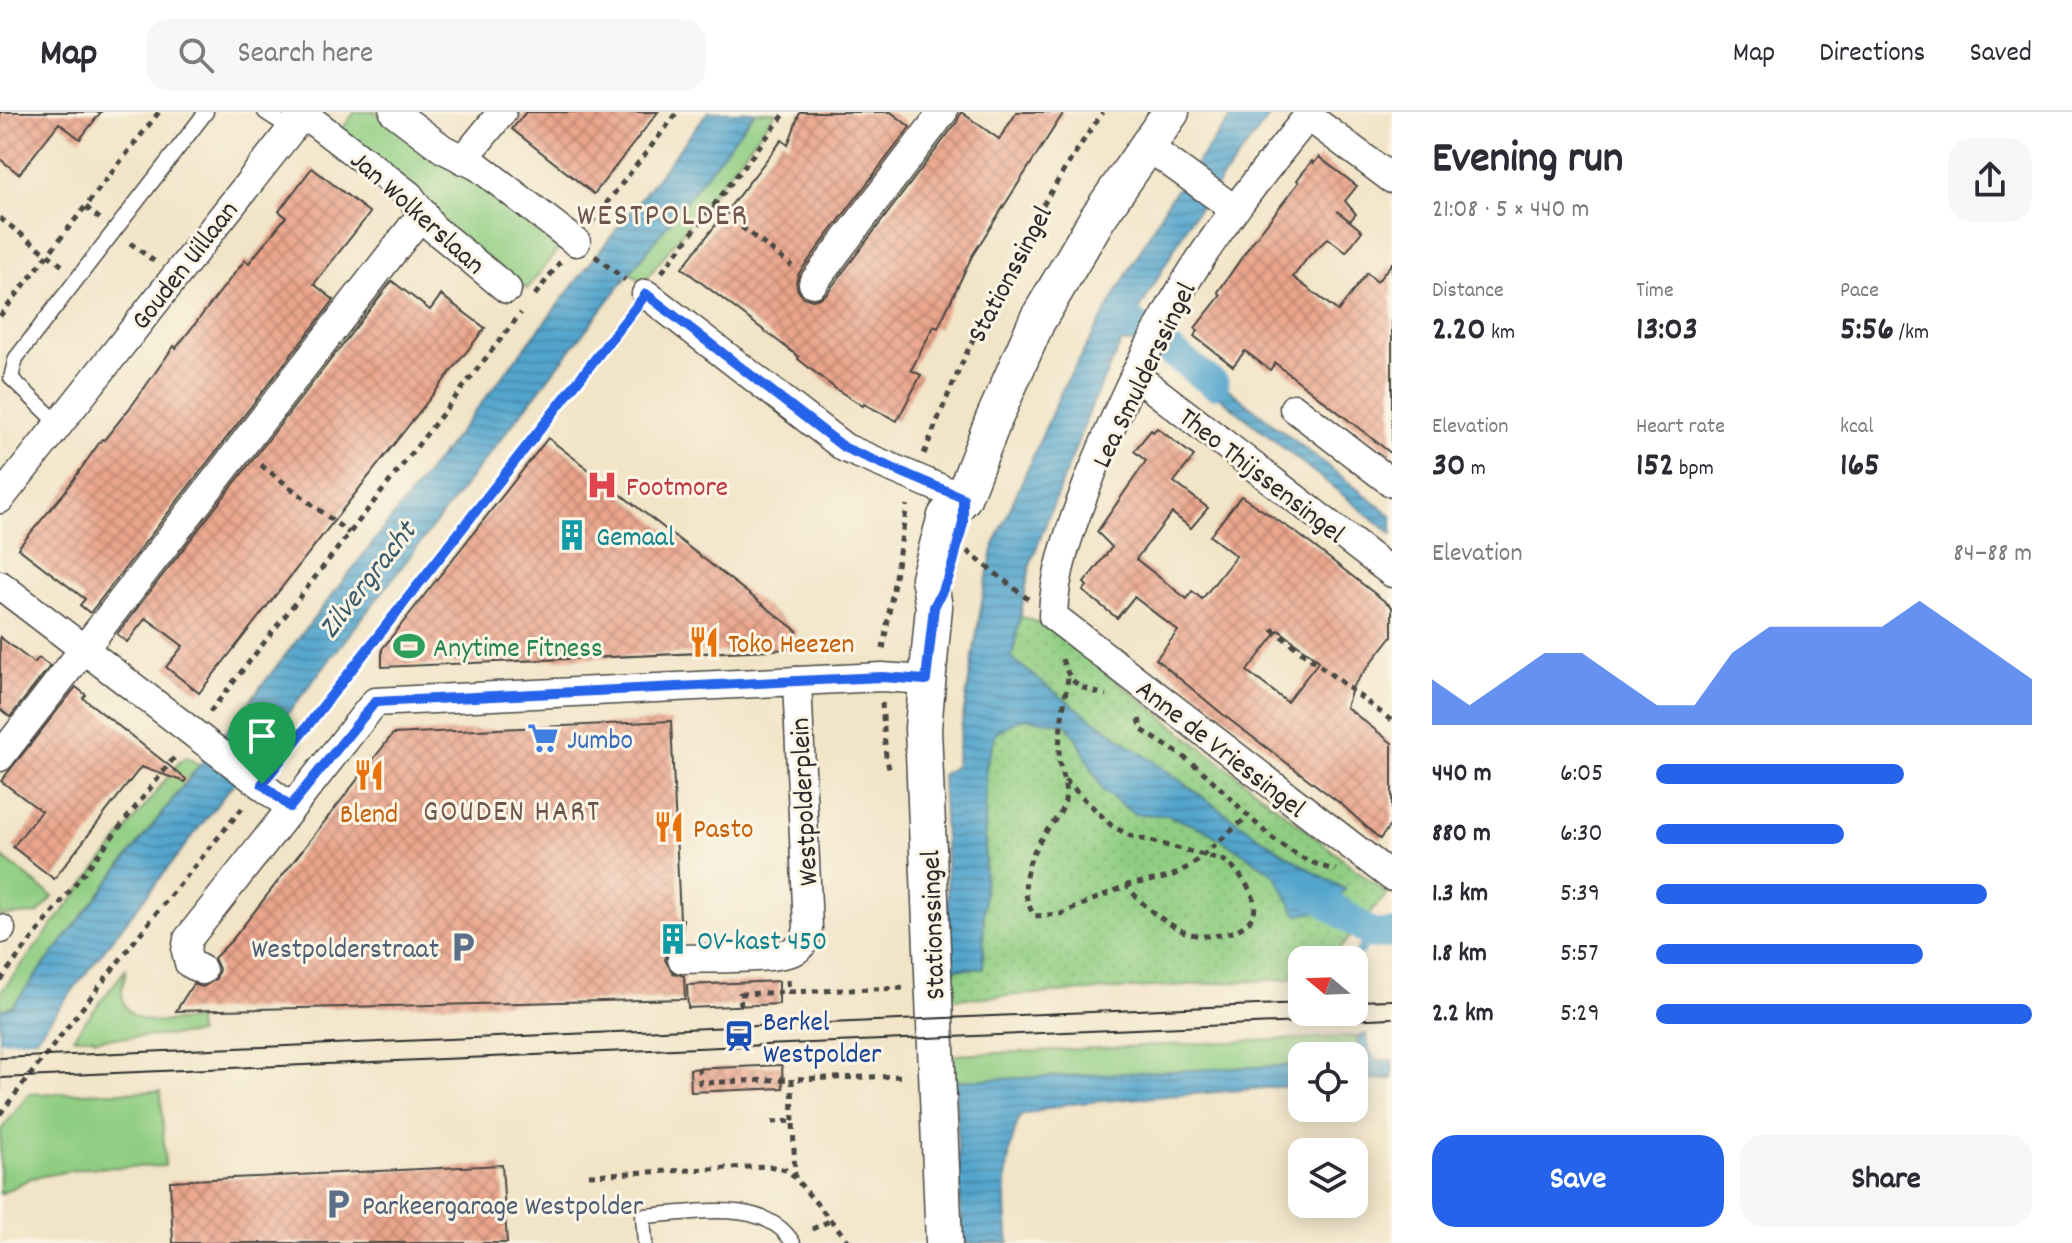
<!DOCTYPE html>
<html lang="en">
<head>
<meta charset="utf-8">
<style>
  :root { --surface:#fff; --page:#f7f7f7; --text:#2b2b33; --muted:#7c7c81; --line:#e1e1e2; --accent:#2563eb }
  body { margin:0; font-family:Dekko,sans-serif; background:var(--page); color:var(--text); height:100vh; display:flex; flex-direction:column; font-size:30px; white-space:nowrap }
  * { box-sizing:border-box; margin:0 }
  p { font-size:26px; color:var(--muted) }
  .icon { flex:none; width:44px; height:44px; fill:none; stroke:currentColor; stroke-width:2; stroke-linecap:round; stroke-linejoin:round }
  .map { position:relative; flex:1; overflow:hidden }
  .sheet { display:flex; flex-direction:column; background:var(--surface); width:680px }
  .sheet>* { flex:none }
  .needle { width:52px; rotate:289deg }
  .controls { position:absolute; left:1288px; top:834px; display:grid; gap:16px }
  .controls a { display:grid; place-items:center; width:80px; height:80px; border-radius:16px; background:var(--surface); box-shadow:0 4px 20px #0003; font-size:40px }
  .pin { position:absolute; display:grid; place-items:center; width:68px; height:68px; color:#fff; margin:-82px -34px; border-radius:50% 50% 50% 0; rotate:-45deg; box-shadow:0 0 8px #0007 }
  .pin .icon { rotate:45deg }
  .round { display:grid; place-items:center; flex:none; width:84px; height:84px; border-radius:24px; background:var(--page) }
  .overview { display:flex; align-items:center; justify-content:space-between; height:136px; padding:0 40px }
  h1 { font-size:44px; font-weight:800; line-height:60px }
  .stats { display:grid; grid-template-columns:repeat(3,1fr); gap:12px; height:136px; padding:8px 40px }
  .stats div { display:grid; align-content:center }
  .stats b { font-size:34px; font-weight:800 }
  .stats small { font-size:22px; font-weight:400 }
  .stats p { font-size:22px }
  .chart { height:224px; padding:16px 40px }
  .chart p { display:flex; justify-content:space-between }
  .chart svg { width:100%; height:144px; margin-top:8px; fill:var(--accent); opacity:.7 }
  .cta { display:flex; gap:16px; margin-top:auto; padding:16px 40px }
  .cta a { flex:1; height:92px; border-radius:24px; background:var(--accent); color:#fff; font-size:32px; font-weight:800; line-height:92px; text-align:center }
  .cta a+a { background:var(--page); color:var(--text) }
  ul { padding:0 40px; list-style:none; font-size:26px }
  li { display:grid; grid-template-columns:128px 96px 1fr; align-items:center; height:60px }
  li i { height:20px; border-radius:10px; background:var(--accent) }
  header { display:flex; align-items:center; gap:48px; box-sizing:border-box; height:112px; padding:0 40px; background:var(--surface); border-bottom:2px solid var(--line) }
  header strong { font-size:38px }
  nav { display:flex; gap:44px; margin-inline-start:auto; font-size:28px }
  .search { width:560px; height:72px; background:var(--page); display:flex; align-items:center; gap:20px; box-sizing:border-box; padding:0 28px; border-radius:24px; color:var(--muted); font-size:30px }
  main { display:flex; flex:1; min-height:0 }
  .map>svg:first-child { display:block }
  .green { fill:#8fcd82; stroke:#5d7c56; stroke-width:2 }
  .park { fill:url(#park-dots); stroke:#5d7c56; stroke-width:2 }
  .water { fill:url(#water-rules); stroke:#3e687c; stroke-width:2 }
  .pier { fill:#f1e4c7 }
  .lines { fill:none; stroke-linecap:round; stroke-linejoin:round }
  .stream { stroke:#52a5cd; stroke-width:9 }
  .canal { stroke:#52a5cd; stroke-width:30 }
  .building { fill:url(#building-cross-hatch); fill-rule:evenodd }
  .service-casing { stroke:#494742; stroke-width:17 }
  .minor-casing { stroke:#494742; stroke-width:31 }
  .tertiary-casing { stroke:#494742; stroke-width:39 }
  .path { stroke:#494742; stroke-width:5; stroke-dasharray:6 6; stroke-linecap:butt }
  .service { stroke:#fff; stroke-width:14 }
  .minor { stroke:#fff; stroke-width:28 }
  .tertiary { stroke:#fff; stroke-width:36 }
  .tram { stroke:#2b2b2b; stroke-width:2 }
  .route-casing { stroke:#fff; stroke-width:16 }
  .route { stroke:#2563eb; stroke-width:10 }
  .labels { text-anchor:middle; stroke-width:6; stroke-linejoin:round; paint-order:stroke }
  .street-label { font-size:28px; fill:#2b2b2b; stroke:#fcf5e5 }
  .health-label { font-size:28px; fill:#be3a42; stroke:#fcf5e5; text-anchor:start }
  .culture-label { font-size:28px; fill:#0d838f; stroke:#fcf5e5; text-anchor:start }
  .food-label { font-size:28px; fill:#c56008; stroke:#fcf5e5; text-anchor:start }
  .leisure-label { font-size:28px; fill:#27864d; stroke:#fcf5e5; text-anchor:start }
  .shop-label { font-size:28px; fill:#366cbe; stroke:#fcf5e5; text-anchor:start }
  .service-label { font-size:28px; fill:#4e5e75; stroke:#fcf5e5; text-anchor:end }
  .transit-label { font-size:28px; fill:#164399; stroke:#fcf5e5; text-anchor:start }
  .water-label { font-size:30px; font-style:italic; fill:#3b5c6c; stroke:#fcf5e5 }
  .neighbourhood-label { font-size:30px; letter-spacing:2px; fill:#6e564d; stroke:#fcf5e5 }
  .quarter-label { font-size:32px; letter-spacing:2px; fill:#6e564d; stroke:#fcf5e5 }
</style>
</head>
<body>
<header>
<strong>Map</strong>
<div class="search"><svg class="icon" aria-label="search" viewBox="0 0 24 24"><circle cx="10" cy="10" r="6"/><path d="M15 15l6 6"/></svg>Search here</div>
<nav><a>Map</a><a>Directions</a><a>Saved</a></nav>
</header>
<main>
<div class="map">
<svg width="1392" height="1131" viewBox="0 0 1392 1131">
  <defs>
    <pattern id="park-dots" width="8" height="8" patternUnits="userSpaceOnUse" patternTransform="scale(2)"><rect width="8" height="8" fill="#8fcd82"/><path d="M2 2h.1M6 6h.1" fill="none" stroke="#7cb070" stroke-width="1.8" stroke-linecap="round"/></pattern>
    <pattern id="water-rules" width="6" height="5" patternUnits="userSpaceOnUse" patternTransform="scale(2)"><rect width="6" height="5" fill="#52a5cd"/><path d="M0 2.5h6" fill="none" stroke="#4487a7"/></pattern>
    <pattern id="building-cross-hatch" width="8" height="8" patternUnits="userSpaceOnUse" patternTransform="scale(2)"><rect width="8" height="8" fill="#eba58c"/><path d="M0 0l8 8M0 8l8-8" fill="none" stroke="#bf8773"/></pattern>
  </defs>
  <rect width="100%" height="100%" fill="#fcf5e5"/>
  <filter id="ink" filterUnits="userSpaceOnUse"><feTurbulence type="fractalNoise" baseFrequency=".0125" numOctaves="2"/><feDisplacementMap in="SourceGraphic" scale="16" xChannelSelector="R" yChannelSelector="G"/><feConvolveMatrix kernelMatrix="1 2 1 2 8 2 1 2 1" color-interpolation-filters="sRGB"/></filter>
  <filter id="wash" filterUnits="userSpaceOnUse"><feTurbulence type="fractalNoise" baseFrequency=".006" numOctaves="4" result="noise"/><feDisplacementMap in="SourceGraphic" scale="32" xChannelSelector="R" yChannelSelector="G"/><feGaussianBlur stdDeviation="1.8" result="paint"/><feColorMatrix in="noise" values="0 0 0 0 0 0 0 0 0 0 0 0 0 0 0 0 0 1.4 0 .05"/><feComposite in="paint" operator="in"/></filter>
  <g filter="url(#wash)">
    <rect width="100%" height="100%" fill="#f1e4c7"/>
    <g class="green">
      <polygon points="355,0 376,0 451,57 476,63 563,131 527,177 442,110 342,17"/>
      <polygon points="755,0 776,0 643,171 629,160"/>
      <polygon points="187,645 199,653 13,893 0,899 0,881 180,649"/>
      <polygon points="0,743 53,785 38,802 0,804"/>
      <path d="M126 857C126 864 121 873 122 882 125 919 172 909 197 907L198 922 94 927 93 925H73Z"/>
      <polygon points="1357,924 1360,950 1354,950 1354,944 1302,944 1302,953 955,969 954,943"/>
      <polygon points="161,979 165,1054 87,1056 31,1066 0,1082 0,1019 29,982"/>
    </g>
    <polygon class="park" points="1011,500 1050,516 1387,782 1330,848 1302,848 1302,866 952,887 951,857 983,857 986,654"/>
    <g class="water">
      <polygon points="708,0 755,0 0,972 0,899 13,893"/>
      <path d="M1235 0H1273L1190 109 1138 201 1146 211 1136 230 1121 231 1094 288 1031 450 1012 546C1059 586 1111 619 1161 655 1220 697 1280 743 1345 777L1330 798 1297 803 1275 763 1240 739 1203 717 1167 703 1134 702 1103 679 1077 627 1066 612 1023 606 996 620 986 654 983 857H951L942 663 955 654 983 483 994 433 1062 278 1168 89Z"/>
      <polygon points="1183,242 1392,404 1392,422 1180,254"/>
      <path d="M1367 922C1368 933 1368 941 1377 948H1392V967L1354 969V950H1360L1357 924Z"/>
      <path d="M1302 953V973L1066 992 1020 1004C1003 1049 1004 1084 1009 1131H962L955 969Z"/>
    </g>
    <polygon class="pier" points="39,927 3,974 0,976 0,929"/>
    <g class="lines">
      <polyline class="stream" points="1360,839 1372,822"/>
      <g class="canal">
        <polyline points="1131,210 1214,272"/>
        <polyline points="1299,771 1372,822 1392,822"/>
      </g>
    </g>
    <g id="blocks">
      <g class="building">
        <polygon points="0,0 101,0 80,27 59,11 19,62 0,47"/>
        <polygon points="526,0 658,0 594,82 512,17"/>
        <polygon points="800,0 891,0 910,15 799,161 796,170 798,178 803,185 812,188 820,186 827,181 957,10 961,0 999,27 1017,0 1064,0 972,144 938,216 934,214 911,258 921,263 897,309 864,292 863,294 836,277 798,247 799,245 682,156 782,28 788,33"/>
        <polygon points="1319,45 1357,74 1345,89 1356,102 1350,109 1337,99 1362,119 1346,140 1328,126 1309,144 1293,165 1338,199 1367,161 1377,170 1392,151 1392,342 1275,251 1270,258 1245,239 1233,254 1194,224 1198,219 1195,216 1221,183 1218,180 1251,132 1299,70 1297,68 1312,49 1314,51"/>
        <polygon points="312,56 370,101 314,172 334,188 90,501 80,493 85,487 18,436 64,381 102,327 104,328 133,292 174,234 176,236 245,148 249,151 286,105 279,99"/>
        <polygon points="392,169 430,198 441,183 485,216 199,581 166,555 183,534 146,506 127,530 117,522"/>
        <path d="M1157 316 1194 344 1174 370 1208 396 1191 416 1172 401 1136 447 1187 487 1192 479 1202 487 1236 444 1210 424 1241 384 1298 422 1392 495V524L1353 574 1346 595 1392 631V711L1380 727 1341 692 1226 605 1156 547 1178 519 1134 485 1117 506 1083 479 1087 474 1084 471 1112 435 1097 420 1146 349 1134 339 1151 318 1153 320ZM1279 518 1319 549 1287 590 1247 559Z"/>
        <polygon points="548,326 797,519 793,537 382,555 382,537"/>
        <polygon points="0,525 34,551 39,546 50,554 10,605 0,597"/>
        <polygon points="76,575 86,583 83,586 186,667 185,670 141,655 54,767 13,735 41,699 1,669"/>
        <polygon points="671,609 680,807 683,807 682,830 674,832 668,838 665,848 673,861 684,864 685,887 176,899 193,872 203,875 216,867 219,857 214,846 232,828 393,622"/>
        <polygon points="779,869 779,892 688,896 687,873"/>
        <polygon points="782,953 783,976 691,980 690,957"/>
        <polygon points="502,1053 507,1131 173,1131 170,1069"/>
      </g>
    </g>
  </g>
  <g filter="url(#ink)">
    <use href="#blocks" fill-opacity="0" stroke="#494742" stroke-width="2"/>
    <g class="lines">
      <defs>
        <g id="service">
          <polyline points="265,0 290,16"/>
          <polyline points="58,311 11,266 16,246 206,0"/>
          <path d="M645 1131 643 1104C690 1102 765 1084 793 1131"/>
        </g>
        <g id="minor">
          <polyline points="394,0 443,37 479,55 576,130"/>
          <polyline points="1147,34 1234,97"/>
          <polyline points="463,48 502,0"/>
          <path d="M1392 67 1308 4C1265 58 1221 112 1185 171 1147 232 1118 297 1091 363 1074 408 1054 456 1053 504L1392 765"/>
          <polyline points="813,171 943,0"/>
          <polyline points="646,182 845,336 963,386"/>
          <polyline points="1135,263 1392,461"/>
          <polyline points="1294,296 1392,371"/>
          <polyline points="0,387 297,10 309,8 314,10 409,83 433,116 507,177"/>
          <polyline points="0,473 290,695"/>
          <polyline points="0,645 423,101"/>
          <polyline points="0,817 1,817"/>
          <path d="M682 847C706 846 778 848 796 838 805 832 806 825 808 816L797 569"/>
          <polyline points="202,858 189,851 186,839 188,827 375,590 797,569 882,565 926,568"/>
        </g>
        <polyline id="tertiary" points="944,1131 923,616 934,495 929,466 946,404 963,386 993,309 1037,209 1097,107 1171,0"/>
      </defs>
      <use href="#service" class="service-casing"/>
      <use href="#minor" class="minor-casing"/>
      <use href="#tertiary" class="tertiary-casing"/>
      <g class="path">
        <polyline points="713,93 792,154"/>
        <polyline points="86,95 100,107"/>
        <polyline points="0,106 64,155"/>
        <polyline points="591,111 678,0"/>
        <polyline points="130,131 154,149"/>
        <polyline points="595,144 625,168"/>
        <polyline points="662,160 786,0"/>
        <polyline points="535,183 560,150"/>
        <polyline points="0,204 159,0"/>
        <path d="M924 342C971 222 1029 105 1103 0"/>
        <polyline points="261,353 349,421"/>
        <polyline points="967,439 1028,487"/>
        <polyline points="1272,517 1392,609"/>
        <polyline points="883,537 907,393"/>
        <path d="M1062 547C1071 574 1080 576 1106 583"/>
        <path d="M1068 566C1064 592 1059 619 1059 645 1059 659 1068 673 1065 688 1063 701 1050 713 1043 724 1027 747 1017 780 1035 804L1061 802 1127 773 1170 765 1193 752 1247 705"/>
        <polyline points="882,591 886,645 890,660"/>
        <polyline points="210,600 521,201"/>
        <path d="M1139 607 1142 618C1166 634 1192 648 1213 669 1251 705 1282 746 1336 758"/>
        <polyline points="278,652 629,203"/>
        <path d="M1065 668 1112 714 1131 724 1223 748C1235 755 1240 763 1248 775 1275 816 1215 832 1185 820 1164 811 1140 792 1127 773"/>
        <polyline points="0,868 177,642"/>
        <polyline points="788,868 789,880 903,876"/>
        <polyline points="741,894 740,882 789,880"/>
        <polyline points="699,955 700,971 792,967"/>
        <polyline points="0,1002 157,800 244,694"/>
        <polyline points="793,1009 792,967 906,964"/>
        <polyline points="772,1010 793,1009 795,1066 850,1131"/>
        <polyline points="589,1063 769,1054 786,1058 795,1066"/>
        <polyline points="812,1117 832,1108"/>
      </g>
      <use href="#service" class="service"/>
      <use href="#minor" class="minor"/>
      <use href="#tertiary" class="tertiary"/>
      <g class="tram">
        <polyline points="1354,889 1392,888"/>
        <polyline points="0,946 1302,891"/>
        <polyline points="0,966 1392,906"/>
      </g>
    </g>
  </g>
  <g class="lines" filter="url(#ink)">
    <defs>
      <polygon id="route" points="646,182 845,336 963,386 963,411 953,451 948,467 934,495 926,568 882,565 797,569 375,590 290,695 262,672"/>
    </defs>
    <use href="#route" class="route-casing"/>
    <use href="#route" class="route"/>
  </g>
  <defs>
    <symbol id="hospital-bare" viewBox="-9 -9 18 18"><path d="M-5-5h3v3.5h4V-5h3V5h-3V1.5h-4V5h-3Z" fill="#e0444e" stroke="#fcf5e5" stroke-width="2.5" paint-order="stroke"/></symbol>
    <symbol id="building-bare" viewBox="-9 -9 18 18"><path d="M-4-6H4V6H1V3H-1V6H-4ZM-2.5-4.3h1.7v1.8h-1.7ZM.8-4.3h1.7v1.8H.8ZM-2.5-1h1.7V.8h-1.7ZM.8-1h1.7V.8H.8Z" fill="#0f9aa8" stroke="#fcf5e5" stroke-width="2.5" paint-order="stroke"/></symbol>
    <symbol id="restaurant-bare" viewBox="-9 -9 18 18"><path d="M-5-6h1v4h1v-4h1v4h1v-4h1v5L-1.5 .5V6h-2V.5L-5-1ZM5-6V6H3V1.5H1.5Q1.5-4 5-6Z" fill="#e8710a" stroke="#fcf5e5" stroke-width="2.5" paint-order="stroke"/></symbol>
    <symbol id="stadium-bare" viewBox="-9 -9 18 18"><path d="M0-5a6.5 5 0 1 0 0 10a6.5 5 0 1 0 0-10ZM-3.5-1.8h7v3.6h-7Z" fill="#2e9e5b" stroke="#fcf5e5" stroke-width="2.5" paint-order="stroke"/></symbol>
    <symbol id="supermarket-bare" viewBox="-9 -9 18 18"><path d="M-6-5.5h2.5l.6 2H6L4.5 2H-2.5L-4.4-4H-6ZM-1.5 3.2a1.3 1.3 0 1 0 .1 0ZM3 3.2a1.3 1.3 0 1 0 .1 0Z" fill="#3f7fe0" stroke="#fcf5e5" stroke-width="2.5" paint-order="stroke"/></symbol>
    <symbol id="parking-bare" viewBox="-9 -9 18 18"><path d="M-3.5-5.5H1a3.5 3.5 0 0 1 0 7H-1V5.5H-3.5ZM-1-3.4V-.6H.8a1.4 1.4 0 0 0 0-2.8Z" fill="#5c6f8a" stroke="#fcf5e5" stroke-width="2.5" paint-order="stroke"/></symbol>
    <symbol id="station-bare" viewBox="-9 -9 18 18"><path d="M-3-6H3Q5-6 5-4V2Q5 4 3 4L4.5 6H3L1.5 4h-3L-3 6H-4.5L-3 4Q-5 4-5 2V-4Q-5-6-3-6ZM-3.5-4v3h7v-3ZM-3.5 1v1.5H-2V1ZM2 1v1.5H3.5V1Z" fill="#1a4fb4" stroke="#fcf5e5" stroke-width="2.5" paint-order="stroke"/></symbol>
  </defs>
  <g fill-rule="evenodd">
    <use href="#hospital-bare" x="580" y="351" width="44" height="44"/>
    <use href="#building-bare" x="550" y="401" width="44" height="44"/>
    <use href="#restaurant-bare" x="682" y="508" width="44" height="44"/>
    <use href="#stadium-bare" x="387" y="512" width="44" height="44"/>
    <use href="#supermarket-bare" x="521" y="604" width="44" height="44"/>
    <use href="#restaurant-bare" x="347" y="641" width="44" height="44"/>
    <use href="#restaurant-bare" x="647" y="693" width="44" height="44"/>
    <use href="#building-bare" x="651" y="805" width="44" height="44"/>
    <use href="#parking-bare" x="441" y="813" width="44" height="44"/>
    <use href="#station-bare" x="717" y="902" width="44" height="44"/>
    <use href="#parking-bare" x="316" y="1070" width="44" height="44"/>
  </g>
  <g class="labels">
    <g class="street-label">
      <text transform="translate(419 99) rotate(42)" y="10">Jan Wolkerslaan</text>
      <text transform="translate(183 152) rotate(-52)" y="10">Gouden Uillaan</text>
      <text transform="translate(1008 161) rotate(-62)" y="10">Stationssingel</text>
      <text transform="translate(1142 262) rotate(-64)" y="10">Lea Smulderssingel</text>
      <text transform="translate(1263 362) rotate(38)" y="10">Theo Thijssensingel</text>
      <text transform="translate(1222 635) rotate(38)" y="10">Anne de Vriessingel</text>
      <text transform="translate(802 690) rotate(-93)" y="10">Westpolderplein</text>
      <text transform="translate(931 813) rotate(-92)" y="10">Stationssingel</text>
    </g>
    <g class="health-label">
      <text x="626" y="383">Footmore</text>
    </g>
    <g class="culture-label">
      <text x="596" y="433">Gemaal</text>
      <text x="697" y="837">OV-kast 450</text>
    </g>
    <g class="food-label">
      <text x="728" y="540">Toko Heezen</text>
      <text x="369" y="710" text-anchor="middle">Blend</text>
      <text x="693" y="725">Pasto</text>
    </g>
    <g class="leisure-label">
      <text x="433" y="544">Anytime Fitness</text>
    </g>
    <g class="shop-label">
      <text x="567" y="636">Jumbo</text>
    </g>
    <g class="service-label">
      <text x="439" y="845">Westpolderstraat</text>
      <text x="362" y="1102" text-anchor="start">Parkeergarage Westpolder</text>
    </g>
    <g class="transit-label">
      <text x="763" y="918">Berkel<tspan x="763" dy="32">Westpolder</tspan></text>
    </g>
    <g class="water-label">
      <text transform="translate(366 467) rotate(-52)" y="10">Zilvergracht</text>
    </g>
    <g class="neighbourhood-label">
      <text x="512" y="708">GOUDEN HART</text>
    </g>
    <g class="quarter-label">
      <text x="663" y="112">WESTPOLDER</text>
    </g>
  </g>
</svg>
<div class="controls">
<a><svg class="needle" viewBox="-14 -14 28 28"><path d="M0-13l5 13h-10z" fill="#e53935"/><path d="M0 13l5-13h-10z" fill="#7c7c81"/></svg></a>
<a><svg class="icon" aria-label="locate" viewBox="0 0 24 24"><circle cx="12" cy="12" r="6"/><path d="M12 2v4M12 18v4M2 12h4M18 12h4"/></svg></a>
<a><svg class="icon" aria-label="layers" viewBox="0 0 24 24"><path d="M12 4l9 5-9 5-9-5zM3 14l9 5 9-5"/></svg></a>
</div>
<div class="pin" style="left:262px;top:672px;background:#1e9e55"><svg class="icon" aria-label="arrive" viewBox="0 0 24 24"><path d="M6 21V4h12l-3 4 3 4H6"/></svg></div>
</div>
<section class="sheet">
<div class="overview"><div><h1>Evening run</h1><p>21:08 · 5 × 440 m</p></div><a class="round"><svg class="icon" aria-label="share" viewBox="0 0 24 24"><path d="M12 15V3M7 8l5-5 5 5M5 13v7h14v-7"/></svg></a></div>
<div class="stats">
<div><p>Distance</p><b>2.20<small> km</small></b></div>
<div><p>Time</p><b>13:03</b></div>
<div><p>Pace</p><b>5:56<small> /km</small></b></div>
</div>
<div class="stats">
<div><p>Elevation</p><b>30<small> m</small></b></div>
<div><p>Heart rate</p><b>152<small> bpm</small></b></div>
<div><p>kcal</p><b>165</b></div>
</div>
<div class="chart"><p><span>Elevation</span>84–88 m</p>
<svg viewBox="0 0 160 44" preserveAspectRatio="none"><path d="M0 44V30L10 38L20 30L30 22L40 22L50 30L60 38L70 38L80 22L90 14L100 14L110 14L120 14L130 6L140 14L150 22L160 30V44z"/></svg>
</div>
<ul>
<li><b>440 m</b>6:05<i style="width:66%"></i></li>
<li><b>880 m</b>6:30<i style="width:50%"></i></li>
<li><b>1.3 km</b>5:39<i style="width:88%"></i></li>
<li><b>1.8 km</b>5:57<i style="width:71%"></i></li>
<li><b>2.2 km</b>5:29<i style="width:100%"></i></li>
</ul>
<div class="cta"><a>Save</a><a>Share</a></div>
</section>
</main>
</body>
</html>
